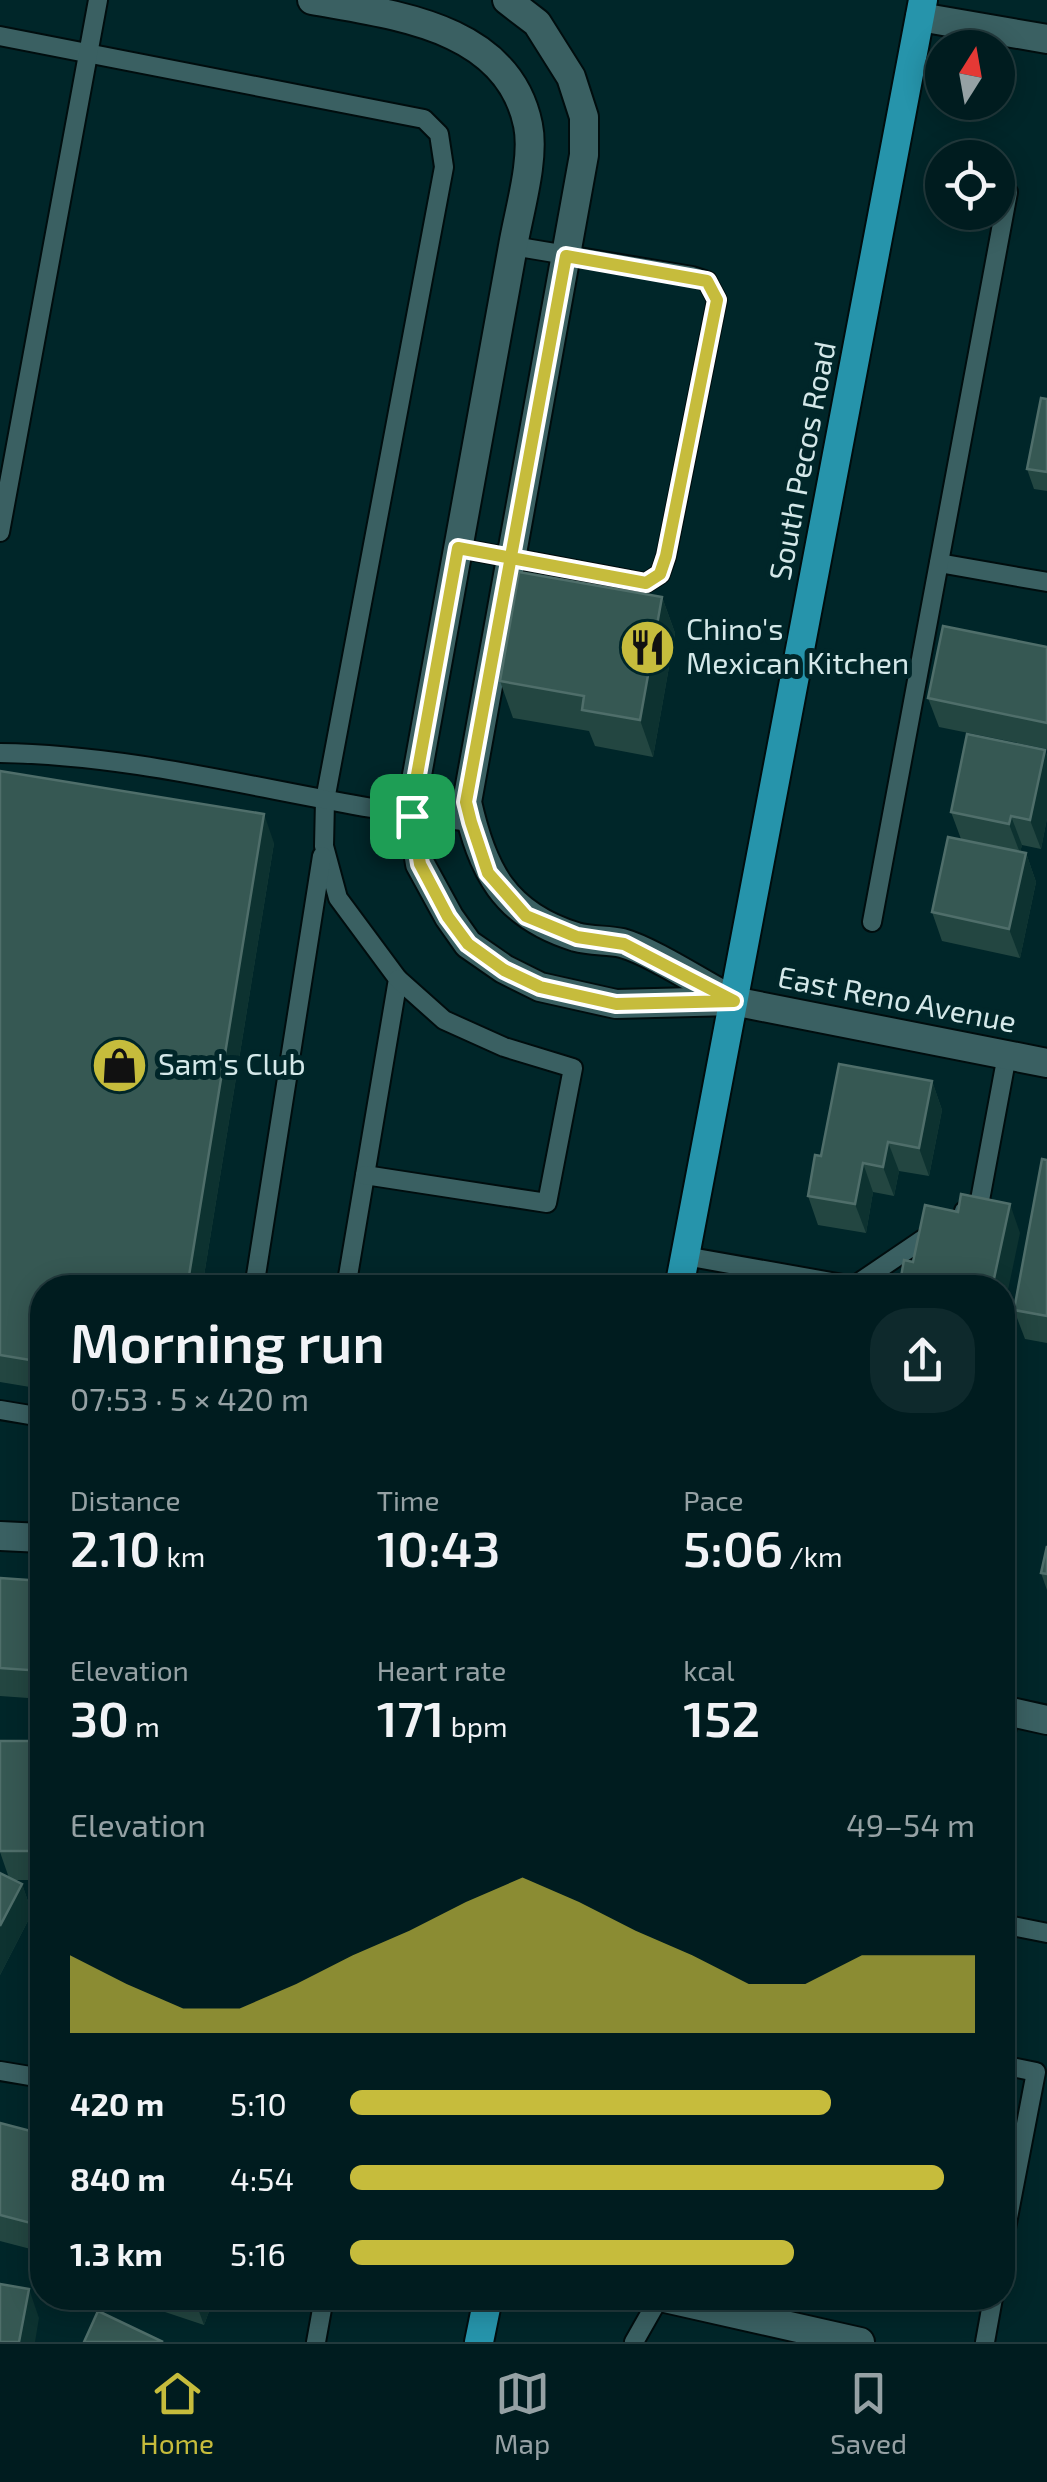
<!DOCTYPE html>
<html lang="en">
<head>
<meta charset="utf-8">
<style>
  :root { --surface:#001c1f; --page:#0e292c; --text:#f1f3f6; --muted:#95a1a4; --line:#223a3d; --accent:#c6bc3c }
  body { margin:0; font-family:"Exo 2",sans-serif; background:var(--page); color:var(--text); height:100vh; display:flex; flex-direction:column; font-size:38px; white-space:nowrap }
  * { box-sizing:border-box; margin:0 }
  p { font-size:32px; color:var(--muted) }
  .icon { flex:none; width:55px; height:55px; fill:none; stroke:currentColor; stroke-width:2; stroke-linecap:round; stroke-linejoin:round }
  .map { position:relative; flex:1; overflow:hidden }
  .sheet { position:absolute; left:30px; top:1275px; width:985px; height:1035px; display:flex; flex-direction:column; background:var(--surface); border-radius:40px; box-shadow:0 5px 25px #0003,0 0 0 2px var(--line) }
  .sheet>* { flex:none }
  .needle { width:65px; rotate:11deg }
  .tools { position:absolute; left:925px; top:30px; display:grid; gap:20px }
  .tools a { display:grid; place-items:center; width:90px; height:90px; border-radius:50%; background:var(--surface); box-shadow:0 5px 25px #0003,0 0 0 2px var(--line); font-size:50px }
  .pin { position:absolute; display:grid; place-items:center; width:85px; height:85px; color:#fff; margin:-42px; border-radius:20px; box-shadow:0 5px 15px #0006 }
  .round { display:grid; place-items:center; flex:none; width:105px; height:105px; border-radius:40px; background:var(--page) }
  .overview { display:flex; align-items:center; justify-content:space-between; height:170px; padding:0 40px }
  h1 { font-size:55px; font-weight:600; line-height:75px }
  .stats { display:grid; grid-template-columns:repeat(3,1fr); gap:15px; height:170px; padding:10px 40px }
  .stats div { display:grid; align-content:center }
  .stats b { font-size:50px; font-weight:600 }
  .stats small { font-size:28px; font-weight:400 }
  .stats p { font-size:28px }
  .chart { height:280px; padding:20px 40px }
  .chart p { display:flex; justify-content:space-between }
  .chart svg { width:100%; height:180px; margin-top:10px; fill:var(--accent); opacity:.7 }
  ul { padding:0 40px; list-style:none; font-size:32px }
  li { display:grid; grid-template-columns:160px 120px 1fr; align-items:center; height:75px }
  li i { height:25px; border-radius:12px; background:var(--accent) }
  .menu { display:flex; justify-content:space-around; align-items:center; height:140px; border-top:2px solid var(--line); background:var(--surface); font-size:28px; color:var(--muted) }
  .menu a { display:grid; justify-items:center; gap:5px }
  .menu .on { color:var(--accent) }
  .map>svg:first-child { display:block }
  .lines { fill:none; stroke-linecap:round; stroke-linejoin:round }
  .service-casing { stroke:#000d0e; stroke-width:22 }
  .minor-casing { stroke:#000d0e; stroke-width:32 }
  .tertiary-casing { stroke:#000d0e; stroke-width:32 }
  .primary-casing { stroke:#000d0e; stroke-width:32 }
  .service { stroke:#3a6062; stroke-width:18 }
  .minor { stroke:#3a6062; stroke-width:28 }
  .tertiary { stroke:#3a6062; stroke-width:28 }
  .primary { stroke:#2694ab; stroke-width:28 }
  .wall { fill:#234641 }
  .shaded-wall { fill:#0d3230 }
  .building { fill:#365853; stroke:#4f6e6a; stroke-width:2.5 }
  .route-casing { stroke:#fff; stroke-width:20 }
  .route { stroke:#c6bc3c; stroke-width:12 }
  .labels { text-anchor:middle; stroke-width:10; stroke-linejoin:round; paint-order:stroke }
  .street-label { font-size:30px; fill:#d4e8e9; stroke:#002629 }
  .poi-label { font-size:30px; fill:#d4e8e9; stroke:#002629; text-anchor:start }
</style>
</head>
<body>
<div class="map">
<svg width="1047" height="2342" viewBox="0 0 1047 2342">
  <rect width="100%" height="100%" fill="#002629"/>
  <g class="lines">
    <defs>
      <g id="service">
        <polyline points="0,36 424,119 439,134 444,167 325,800 324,846 338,898 398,979 346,1288"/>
        <polyline points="0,532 98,0"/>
        <polyline points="458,548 646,583 660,574 666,557 717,300 707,281 692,276 513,246"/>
        <polyline points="939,563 1047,582"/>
        <path d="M0 753C160 755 313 806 471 822"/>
        <polyline points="872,922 1008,192"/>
        <polyline points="365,1175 547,1203 573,1068 504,1047 444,1020 398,979"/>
        <polyline points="964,1211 980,1200 1007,1055"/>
        <polyline points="685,1256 854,1286 935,1231"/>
        <polyline points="254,1288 322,856"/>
        <polyline points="0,1410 42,1417"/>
        <polyline points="1002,1753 1010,1711"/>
        <polyline points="1002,1924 1047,1933"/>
        <polyline points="1002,2065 1036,2072 1002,2249"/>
        <polyline points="0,2071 42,2078"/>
        <polyline points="316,2342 324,2298"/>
        <polyline points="634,2342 659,2298"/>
        <polyline points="985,2342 993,2298"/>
      </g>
      <g id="minor">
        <path d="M312 0C394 15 508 26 528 125 535 159 519 211 513 246L411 808 420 864 449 917 468 944 504 969 540 987 616 1004 733 1001"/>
        <path d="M507 0 537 23 571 77 584 117V155L467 802C482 870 504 915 576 937 591 941 607 940 622 943 651 951 703 985 732 1000"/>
        <polyline points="920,17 1047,39"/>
        <polyline points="0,1536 42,1538"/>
        <polyline points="1002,1710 1047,1720"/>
        <polyline points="665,2298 860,2342"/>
      </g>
      <polyline id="tertiary" points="733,1001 1047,1063"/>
      <g id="primary">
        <polyline points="679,1288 923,0"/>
        <polyline points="479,2342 488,2298"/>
      </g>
    </defs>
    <use href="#service" class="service-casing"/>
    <use href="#minor" class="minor-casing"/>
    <use href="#tertiary" class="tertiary-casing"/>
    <use href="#primary" class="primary-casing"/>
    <use href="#service" class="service"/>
    <use href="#minor" class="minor"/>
    <use href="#tertiary" class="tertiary"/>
    <use href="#primary" class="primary"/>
  </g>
  <g class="wall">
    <polygon points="1047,399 1047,491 1034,489 1027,469"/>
    <polygon points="662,597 675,633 653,757 595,746 589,731 513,718 500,681"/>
    <polygon points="1047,647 1047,749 939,727 928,698"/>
    <polygon points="1045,750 1047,756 1047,818 1041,849 1022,845 1020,852 1026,853 1036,882 1020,958 942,941 932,912 961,839 951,812"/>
    <polygon points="0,771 274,843 202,1288 42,1288 42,1389 0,1382"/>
    <polygon points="932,1081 942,1110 929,1176 899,1171 894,1196 873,1192 866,1233 818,1225 808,1196 821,1156"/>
    <polygon points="1047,1160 1047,1343 1025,1339 1014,1310"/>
    <polygon points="1047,1546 1047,1590 1041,1573"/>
    <polygon points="0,1578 42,1581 42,1699 0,1696"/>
    <polygon points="0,1741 42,1741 42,1880 13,1880 22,1884 32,1913 0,1975 0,1873 9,1878 0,1852"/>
    <polygon points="42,1930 42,1994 40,1993 30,1964"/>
    <polygon points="0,2123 42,2134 42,2252 0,2241"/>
    <polygon points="123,2298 214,2298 204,2325"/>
  </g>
  <g class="shaded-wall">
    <polygon points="662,597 675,633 653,757 640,720"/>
    <polygon points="1045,750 1047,756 1047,818 1041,849 1030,820"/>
    <polygon points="264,814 274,843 202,1288 187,1288"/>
    <polygon points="1011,816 1022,845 1020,853 1009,824"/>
    <polygon points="1026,853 1036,882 1020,958 1009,929"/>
    <polygon points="932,1081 942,1110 929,1176 919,1148"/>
    <polygon points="888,1142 899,1171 894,1196 883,1167"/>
    <polygon points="863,1163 873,1192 866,1233 855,1204"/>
    <polygon points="1010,1204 1020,1233 1002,1319 1002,1288 992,1288"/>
    <polygon points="22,1884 32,1913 0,1975 0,1926"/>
    <polygon points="29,2289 39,2318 35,2342 19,2342"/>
    <polygon points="194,2298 214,2298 204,2325"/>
  </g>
  <g class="building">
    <polygon points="1041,398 1047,399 1047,472 1027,469"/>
    <polygon points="519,572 662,597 640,720 582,710 584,696 500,681"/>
    <polygon points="943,626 1047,647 1047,723 928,698"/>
    <polygon points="967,734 1045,750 1030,820 1011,816 1009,824 951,812"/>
    <polygon points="0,771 264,814 187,1288 42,1288 42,1362 0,1355"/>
    <polygon points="948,837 1026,853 1009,929 932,912"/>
    <polygon points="839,1064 932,1081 919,1148 888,1142 883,1167 863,1163 855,1204 808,1196 815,1155 821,1156"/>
    <polygon points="1042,1159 1047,1160 1047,1316 1014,1310"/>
    <polygon points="961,1194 1010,1204 992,1288 899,1288 904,1260 913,1262 925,1205 958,1212"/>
    <polygon points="1047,1546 1047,1574 1041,1573"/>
    <polygon points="0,1578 42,1581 42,1671 0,1668"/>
    <rect x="0" y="1741" width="42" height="110"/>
    <polygon points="0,1873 22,1884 0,1926"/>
    <polygon points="42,1930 42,1969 30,1964"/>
    <polygon points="0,2123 42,2134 42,2226 0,2215"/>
    <polygon points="0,2284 29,2289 19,2342 0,2342"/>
    <polygon points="98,2311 163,2342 84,2342"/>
  </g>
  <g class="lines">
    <defs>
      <polyline id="route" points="412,816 420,864 448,917 468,944 504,970 540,987 616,1004 734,1001 624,944 577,937 526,916 488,873 471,822 466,802 566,256 707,281 717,300 666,556 660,574 646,583 458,548 411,808 412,816"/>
    </defs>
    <use href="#route" class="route-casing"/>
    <use href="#route" class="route"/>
  </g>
  <defs>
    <symbol id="restaurant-disc" viewBox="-11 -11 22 22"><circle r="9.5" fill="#c6bc3c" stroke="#002629"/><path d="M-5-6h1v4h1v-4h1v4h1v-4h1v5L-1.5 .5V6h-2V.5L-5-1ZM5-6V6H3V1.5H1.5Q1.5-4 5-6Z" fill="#111"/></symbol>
    <symbol id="shop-disc" viewBox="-11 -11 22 22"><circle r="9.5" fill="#c6bc3c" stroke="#002629"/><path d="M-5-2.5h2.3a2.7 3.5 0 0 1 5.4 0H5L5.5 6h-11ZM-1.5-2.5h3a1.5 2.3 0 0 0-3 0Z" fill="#111"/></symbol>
  </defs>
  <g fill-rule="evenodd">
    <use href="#restaurant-disc" x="616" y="616" width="63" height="63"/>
    <use href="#shop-disc" x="88" y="1034" width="63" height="63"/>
  </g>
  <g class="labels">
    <g class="street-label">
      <text transform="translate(803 461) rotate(-79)" y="10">South Pecos Road</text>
      <text transform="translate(897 1000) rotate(11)" y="10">East Reno Avenue</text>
    </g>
    <g class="poi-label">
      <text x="686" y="640">Chino's<tspan x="686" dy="34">Mexican Kitchen</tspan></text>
      <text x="158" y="1075">Sam's Club</text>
    </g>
  </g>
</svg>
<div class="tools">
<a><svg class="needle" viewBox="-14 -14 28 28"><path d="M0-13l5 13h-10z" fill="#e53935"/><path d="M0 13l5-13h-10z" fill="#95a1a4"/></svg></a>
<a><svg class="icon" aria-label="locate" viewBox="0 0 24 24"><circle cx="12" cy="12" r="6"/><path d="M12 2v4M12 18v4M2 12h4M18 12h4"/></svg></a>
</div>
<div class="pin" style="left:412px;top:816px;background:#1e9e55"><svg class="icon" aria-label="arrive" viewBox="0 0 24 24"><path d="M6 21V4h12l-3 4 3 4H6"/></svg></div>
<section class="sheet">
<div class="overview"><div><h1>Morning run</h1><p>07:53 · 5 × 420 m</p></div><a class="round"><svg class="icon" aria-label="share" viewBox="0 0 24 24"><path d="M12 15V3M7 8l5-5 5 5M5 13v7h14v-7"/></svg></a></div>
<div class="stats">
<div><p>Distance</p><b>2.10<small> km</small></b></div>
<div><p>Time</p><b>10:43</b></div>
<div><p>Pace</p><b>5:06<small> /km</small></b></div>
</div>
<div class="stats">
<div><p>Elevation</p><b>30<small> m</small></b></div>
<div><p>Heart rate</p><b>171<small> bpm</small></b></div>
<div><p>kcal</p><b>152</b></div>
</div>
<div class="chart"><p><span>Elevation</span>49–54 m</p>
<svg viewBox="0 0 160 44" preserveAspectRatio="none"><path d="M0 44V25L10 32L20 38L30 38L40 32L50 25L60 19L70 12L80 6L90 12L100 19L110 25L120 32L130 32L140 25L150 25L160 25V44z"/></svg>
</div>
<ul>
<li><b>420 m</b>5:10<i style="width:77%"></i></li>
<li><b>840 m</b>4:54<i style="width:95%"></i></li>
<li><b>1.3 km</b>5:16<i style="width:71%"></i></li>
</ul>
</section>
</div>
<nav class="menu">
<a class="on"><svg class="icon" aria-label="home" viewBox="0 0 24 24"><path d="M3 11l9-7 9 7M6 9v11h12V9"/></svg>Home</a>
<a><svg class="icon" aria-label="map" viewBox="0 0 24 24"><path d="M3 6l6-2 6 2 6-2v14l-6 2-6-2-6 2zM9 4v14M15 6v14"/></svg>Map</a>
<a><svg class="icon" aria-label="saved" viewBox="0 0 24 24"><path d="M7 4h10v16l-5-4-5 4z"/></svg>Saved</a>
</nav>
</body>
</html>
